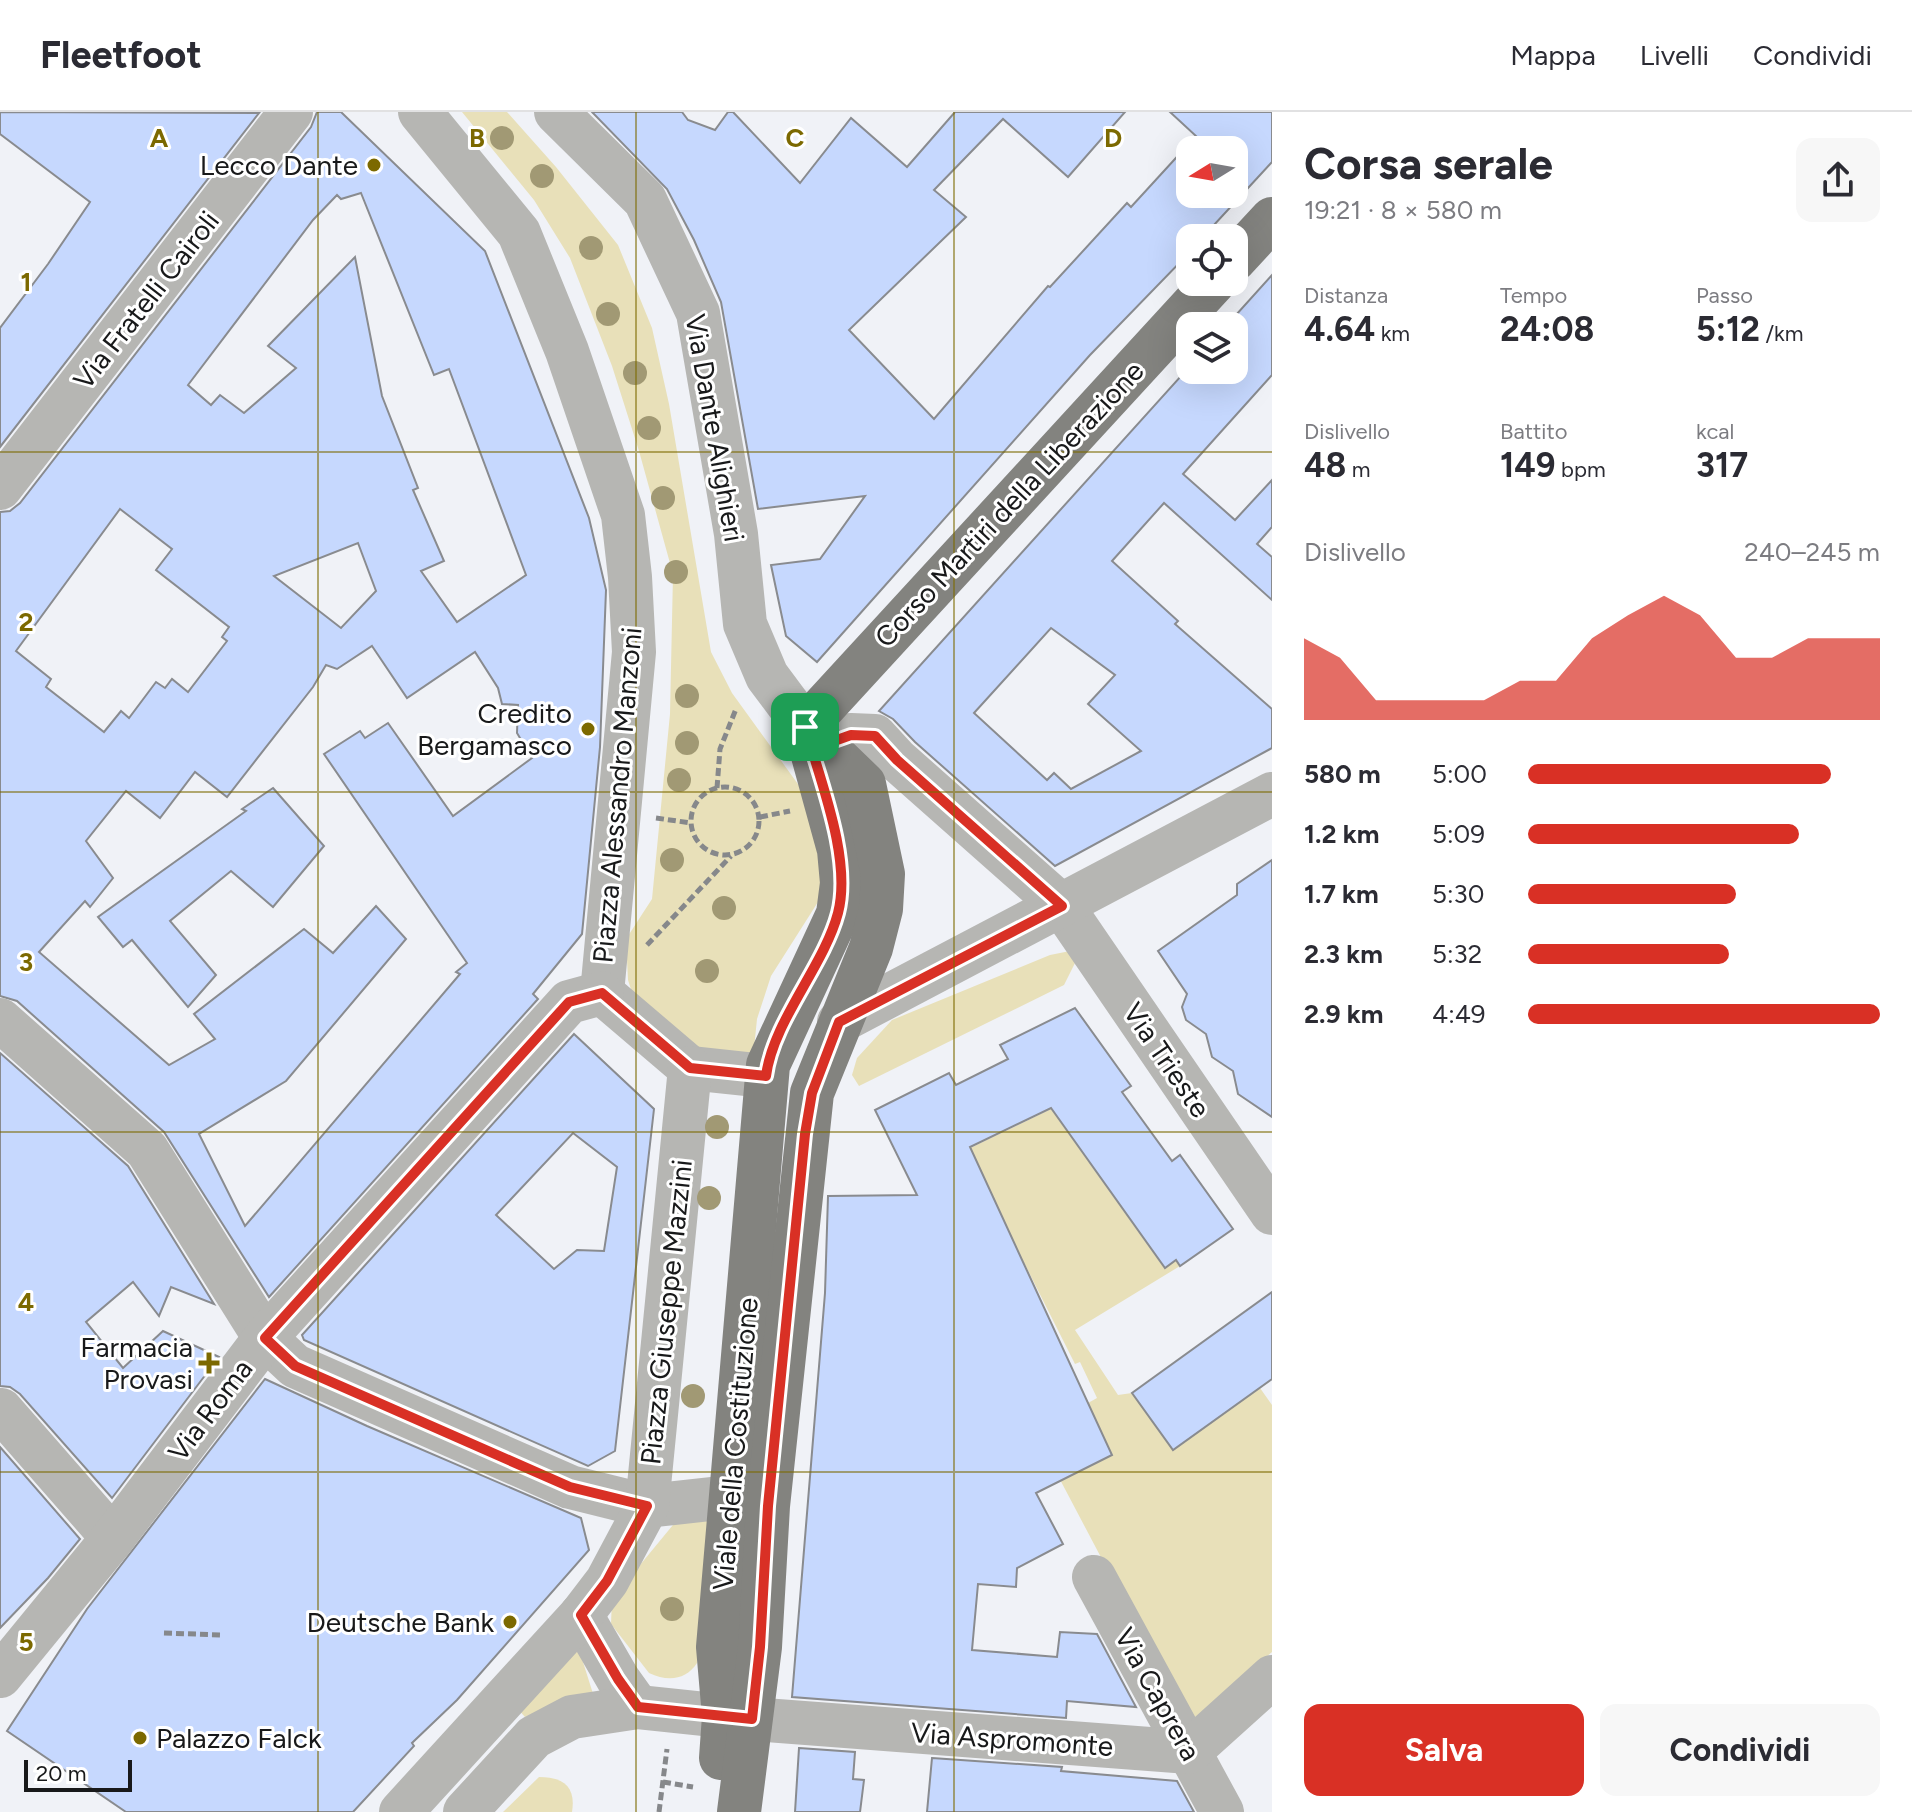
<!DOCTYPE html>
<html lang="it">
<head>
<meta charset="utf-8">
<style>
  :root { --surface:#fff; --page:#f7f7f7; --text:#2b2b33; --muted:#7c7c81; --line:#e1e1e2; --accent:#d93025 }
  body { margin:0; font-family:Figtree,sans-serif; background:var(--page); color:var(--text); height:100vh; display:flex; flex-direction:column; font-size:30px; white-space:nowrap }
  * { box-sizing:border-box; margin:0 }
  p { font-size:26px; color:var(--muted) }
  .icon { flex:none; width:44px; height:44px; fill:none; stroke:currentColor; stroke-width:2; stroke-linecap:round; stroke-linejoin:round }
  .map { position:relative; flex:1; overflow:hidden }
  .panel { display:flex; flex-direction:column; background:var(--surface); width:640px }
  .panel>* { flex:none }
  .needle { width:52px; rotate:259deg }
  .fabs { position:absolute; left:1176px; top:24px; display:grid; gap:16px }
  .fabs a { display:grid; place-items:center; width:72px; height:72px; border-radius:16px; background:var(--surface); box-shadow:0 8px 32px #0002; font-size:40px }
  .scale { position:absolute; left:24px; bottom:20px; width:108px; box-sizing:border-box; padding-left:8px; border:4px solid #18191a; border-top:0; font-size:22px; line-height:28px; white-space:nowrap; color:#18191a; -webkit-text-stroke:6px #fff; paint-order:stroke }
  .pin { position:absolute; display:grid; place-items:center; width:68px; height:68px; color:#fff; margin:-34px; border-radius:16px; box-shadow:0 4px 12px #0006 }
  .round { display:grid; place-items:center; flex:none; width:84px; height:84px; border-radius:16px; background:var(--page) }
  .head { display:flex; align-items:center; justify-content:space-between; height:136px; padding:0 32px }
  h1 { font-size:44px; font-weight:700; line-height:60px }
  .stats { display:grid; grid-template-columns:repeat(3,1fr); gap:12px; height:136px; padding:8px 32px }
  .stats div { display:grid; align-content:center }
  .stats b { font-size:34px; font-weight:700 }
  .stats small { font-size:22px; font-weight:400 }
  .stats p { font-size:22px }
  .chart { height:224px; padding:16px 32px }
  .chart p { display:flex; justify-content:space-between }
  .chart svg { width:100%; height:144px; margin-top:8px; fill:var(--accent); opacity:.7 }
  .button { display:flex; gap:16px; margin-top:auto; padding:16px 32px }
  .button a { flex:1; height:92px; border-radius:16px; background:var(--accent); color:#fff; font-size:32px; font-weight:700; line-height:92px; text-align:center }
  .button a+a { background:var(--page); color:var(--text) }
  ul { padding:0 32px; list-style:none; font-size:26px }
  li { display:grid; grid-template-columns:128px 96px 1fr; align-items:center; height:60px }
  li i { height:20px; border-radius:10px; background:var(--accent) }
  header { display:flex; align-items:center; gap:48px; box-sizing:border-box; height:112px; padding:0 40px; background:var(--surface); border-bottom:2px solid var(--line) }
  header strong { font-size:38px }
  nav { display:flex; gap:44px; margin-inline-start:auto; font-size:28px }
  main { display:flex; flex:1; min-height:0 }
  .map>svg:first-child { display:block }
  .green { fill:#e8e0b9 }
  .building { fill:#c6d8fe; stroke:#898b8f; stroke-width:2; fill-rule:evenodd }
  .lines { fill:none; stroke-linecap:round; stroke-linejoin:round }
  .path { stroke:#86888b; stroke-width:5; stroke-dasharray:8 4; stroke-linecap:butt }
  .minor { stroke:#b6b6b3; stroke-width:44 }
  .major { stroke:#83837f; stroke-width:44 }
  .tree { fill:#a19974 }
  .route-casing { stroke:#fff; stroke-width:16 }
  .route { stroke:#d93025; stroke-width:10 }
  .grid { fill:none; stroke:#7c6900; stroke-width:2; stroke-opacity:0.55 }
  .poi-dot { fill:#7c6900; stroke:#fff; stroke-width:3 }
  .labels { text-anchor:middle; stroke-width:6; stroke-linejoin:round; paint-order:stroke }
  .poi-label { font-size:28px; fill:#18191a; stroke:#fff; text-anchor:end }
  .street-label { font-size:28px; fill:#18191a; stroke:#fff }
  .grid-label { font-size:26px; text-anchor:middle; font-weight:bold; fill:#7c6900; stroke:#fff; stroke-width:6; stroke-linejoin:round; paint-order:stroke }
</style>
</head>
<body>
<header>
<strong>Fleetfoot</strong>
<nav><a>Mappa</a><a>Livelli</a><a>Condividi</a></nav>
</header>
<main>
<div class="map">
<svg width="1272" height="1700" viewBox="0 0 1272 1700">
  <rect width="100%" height="100%" fill="#f0f2f7"/>
  <g class="green">
    <polygon points="462,0 507,0 556,55 618,133 652,216 669,292 711,540 732,581 803,679 825,772 818,790 771,864 757,907 752,956 697,950 635,890 628,868 626,827 652,787 670,602 673,462 639,339 612,254 570,146 534,88"/>
    <polygon points="1070,839 1075,851 1064,873 859,974 852,963 857,946 892,908 1050,843"/>
    <polygon points="1051,997 1164,1156 1176,1148 1180,1154 1075,1218 1118,1283 1132,1281 1173,1338 1260,1276 1272,1293 1272,1540 1196,1605 1183,1601 1046,1341 1069,1364 1112,1342 1088,1291 1097,1286 1080,1250 1075,1252 988,1079 989,1074 966,1038"/>
    <path d="M682 1402 708 1408 711 1418 697 1551C686 1568 668 1570 649 1561L611 1512 612 1487Z"/>
    <polygon points="576,1528 595,1588 556,1591 525,1605 517,1596"/>
    <path d="M539 1665C564 1665 576 1675 572 1700H503Z"/>
  </g>
  <g class="building">
    <polygon points="0,0 259,1 0,335 0,216 48,152 90,90 0,22"/>
    <path d="M317 0H341L485 139 589 406 606 478 600 635 582 822 533 882 538 887 269 1185 164 1020 17 889 0 884V400L10 399 20 391 311 15ZM361 81 434 263 449 257 526 463 457 510 421 459 444 449 413 378 418 376 382 284 355 145 268 234 296 256 244 301 220 283 211 293 188 273 313 108 337 83 341 87ZM120 397 172 437 156 458 229 515 222 525 227 529 188 580 172 567 165 576 156 570 129 606 121 599 104 620 46 575 51 567 16 539ZM358 431 376 479 341 516 274 464ZM372 534 407 586 475 540 498 576 502 592 518 593 517 621 532 646 453 704 388 611 365 626 360 619 324 642 467 851 456 860 460 862 245 1114 199 1022 286 969 406 827 376 794 333 841 304 817 194 902 215 927 169 953 39 840 85 789 90 795 113 766 86 729 126 679 160 706 195 660 227 685 313 575 326 553 337 557Z"/>
    <path d="M592 0H682L688 8 715 18 728 0H733L800 71 851 6 907 55 955 0H1125L1068 65 1003 7 934 78 966 105 849 218 934 307 1048 174 1050 175 1127 91 1131 95 1196 24 1170 0H1272V50L1202 126H1190V140L1090 243 817 550 786 524 771 453 820 447 865 384 758 397 721 190 694 128 667 77ZM1190 38H1234V82H1190Z"/>
    <path d="M1272 163V263L1183 362 1235 408 1272 368V415L1257 432 1272 445V488L1164 391 1112 449 1178 509 1175 512 1272 597V636L1055 754 915 630 893 607 879 599 1190 254V258H1234V214H1226ZM1051 516 1115 563 1088 592 1141 639 1071 677 1054 661 1047 668 974 601Z"/>
    <polygon points="273,676 324,734 273,795 231,759 170,809 216,863 188,895 132,828 123,835 98,805 246,699 242,697"/>
    <polygon points="1272,748 1272,1005 1238,982 1233,959 1212,945 1206,922 1186,908 1182,895 1187,882 1158,839 1237,783 1237,772"/>
    <polygon points="1075,896 1131,974 1122,980 1172,1049 1180,1043 1233,1117 1180,1154 1176,1148 1165,1156 1051,996 970,1035 1112,1343 1036,1381 1063,1432 1017,1456 1016,1475 978,1472 972,1538 1057,1545 1060,1520 1097,1522 1136,1595 1067,1589 1066,1606 792,1585 825,1181 828,1084 917,1083 875,998 949,961 956,973 1008,947 1000,933"/>
    <path d="M574 922 654 997 615 1339 588 1354 304 1228 302 1223ZM573 1021 617 1055 604 1139 577 1138 554 1157 496 1103Z"/>
    <polygon points="0,941 128,1054 214,1192 171,1175 159,1204 133,1170 86,1210 123,1256 163,1219 219,1245 112,1386 20,1282 10,1275 0,1274"/>
    <polygon points="1272,1180 1272,1267 1173,1338 1132,1281"/>
    <polygon points="265,1267 367,1314 581,1406 589,1438 457,1588 412,1631 414,1634 353,1700 126,1700 7,1619 87,1497"/>
    <polygon points="0,1335 80,1427 48,1466 0,1516"/>
    <polygon points="799,1636 855,1640 853,1667 864,1668 860,1700 795,1700"/>
    <polygon points="932,1646 1062,1655 1061,1659 1177,1669 1194,1700 927,1700"/>
  </g>
  <g class="lines">
    <g class="path">
      <circle cx="725" cy="709" r="34"/>
      <polyline points="717,676 720,637 736,597"/>
      <polyline points="760,705 790,699"/>
      <polyline points="656,706 691,711"/>
      <polyline points="647,833 731,744"/>
      <polyline points="164,1521 222,1523"/>
      <polyline points="663,1670 693,1675"/>
      <polyline points="659,1700 667,1637"/>
    </g>
    <g class="minor">
      <polyline points="420,0 519,121 567,239 623,403 630,465 634,540 602,881 690,956"/>
      <polyline points="556,0 645,88 698,201 736,422 745,512 767,564 805,615"/>
      <polyline points="0,376 291,0"/>
      <polyline points="823,633 851,623 875,624 897,648 1062,794 1272,1101"/>
      <polyline points="0,908 147,1038 265,1226 295,1254 570,1375 647,1394 729,1385"/>
      <polyline points="839,910 1272,682"/>
      <polyline points="690,956 766,964"/>
      <polyline points="1,1298 113,1426"/>
      <polyline points="1094,1465 1222,1700"/>
      <polyline points="581,1503 618,1567 638,1595"/>
      <polyline points="0,1564 113,1426 265,1226 569,890 602,881"/>
      <polyline points="401,1700 581,1503 607,1469 647,1394 690,956"/>
      <polyline points="465,1700 534,1625 572,1605 638,1595 752,1607 1189,1640 1272,1565"/>
    </g>
    <g class="major">
      <polyline points="1234,148 1272,107"/>
      <polyline points="805,615 1214,170"/>
      <polyline points="721,1646 724,1604 718,1535 768,953 838,802 842,771 839,738 806,618"/>
      <polyline points="739,1700 760,1535 768,1394 812,981 871,836 881,797 883,762 864,672 805,615"/>
    </g>
  </g>
  <g class="tree">
    <circle cx="502" cy="26" r="12"/>
    <circle cx="542" cy="64" r="12"/>
    <circle cx="591" cy="136" r="12"/>
    <circle cx="608" cy="202" r="12"/>
    <circle cx="635" cy="261" r="12"/>
    <circle cx="649" cy="316" r="12"/>
    <circle cx="663" cy="386" r="12"/>
    <circle cx="676" cy="460" r="12"/>
    <circle cx="687" cy="584" r="12"/>
    <circle cx="687" cy="631" r="12"/>
    <circle cx="679" cy="668" r="12"/>
    <circle cx="672" cy="748" r="12"/>
    <circle cx="724" cy="796" r="12"/>
    <circle cx="707" cy="859" r="12"/>
    <circle cx="717" cy="1015" r="12"/>
    <circle cx="709" cy="1086" r="12"/>
    <circle cx="693" cy="1284" r="12"/>
    <circle cx="672" cy="1497" r="12"/>
  </g>
  <g class="lines">
    <defs>
      <path id="route" d="M805 615 823 633 851 623 875 624 897 648 1062 794 839 910 812 981 805 1022 768 1394 760 1535 752 1607 638 1595 618 1567 581 1503 607 1469 647 1394 570 1375 295 1254 265 1226 569 890 602 881 690 956 766 964C773 909 824 854 838 801 852 747 820 668 805 615Z"/>
    </defs>
    <use href="#route" class="route-casing"/>
    <use href="#route" class="route"/>
  </g>
  <path class="grid" d="M318 0V1700M636 0V1700M954 0V1700M0 340H1272M0 680H1272M0 1020H1272M0 1360H1272"/>
  <g class="poi-dot">
    <circle cx="374" cy="53" r="8"/>
    <circle cx="588" cy="617" r="8"/>
    <path d="M205 1239h8v8h8v8h-8v8h-8v-8h-8v-8h8z"/>
    <circle cx="510" cy="1510" r="8"/>
    <circle cx="140" cy="1626" r="8"/>
  </g>
  <g class="labels">
    <g class="poi-label">
      <text x="358" y="63">Lecco Dante</text>
      <text x="572" y="611">Credito<tspan x="572" dy="32">Bergamasco</tspan></text>
      <text x="193" y="1245">Farmacia<tspan x="193" dy="32">Provasi</tspan></text>
      <text x="494" y="1520">Deutsche Bank</text>
      <text x="156" y="1636" text-anchor="start">Palazzo Falck</text>
    </g>
    <g class="street-label">
      <text transform="translate(146 188) rotate(-52)" y="10">Via Fratelli Cairoli</text>
      <text transform="translate(715 316) rotate(80)" y="10">Via Dante Alighieri</text>
      <text transform="translate(1009 392) rotate(-47)" y="10">Corso Martiri della Liberazione</text>
      <text transform="translate(617 683) rotate(-85)" y="10">Piazza Alessandro Manzoni</text>
      <text transform="translate(1167 948) rotate(56)" y="10">Via Trieste</text>
      <text transform="translate(666 1200) rotate(-84)" y="10">Piazza Giuseppe Mazzini</text>
      <text transform="translate(210 1298) rotate(-53)" y="10">Via Roma</text>
      <text transform="translate(735 1332) rotate(-85)" y="10">Viale della Costituzione</text>
      <text transform="translate(1158 1582) rotate(61)" y="10">Via Caprera</text>
      <text transform="translate(1012 1627) rotate(4)" y="10">Via Aspromonte</text>
    </g>
  </g>
  <g class="grid-label">
    <text x="159" y="35">A</text>
    <text x="477" y="35">B</text>
    <text x="795" y="35">C</text>
    <text x="1113" y="35">D</text>
    <text x="26" y="179">1</text>
    <text x="26" y="519">2</text>
    <text x="26" y="859">3</text>
    <text x="26" y="1199">4</text>
    <text x="26" y="1539">5</text>
  </g>
</svg>
<div class="fabs">
<a><svg class="needle" viewBox="-14 -14 28 28"><path d="M0-13l5 13h-10z" fill="#e53935"/><path d="M0 13l5-13h-10z" fill="#7c7c81"/></svg></a>
<a><svg class="icon" aria-label="locate" viewBox="0 0 24 24"><circle cx="12" cy="12" r="6"/><path d="M12 2v4M12 18v4M2 12h4M18 12h4"/></svg></a>
<a><svg class="icon" aria-label="layers" viewBox="0 0 24 24"><path d="M12 4l9 5-9 5-9-5zM3 14l9 5 9-5"/></svg></a>
</div>
<div class="scale">20 m</div>
<div class="pin" style="left:805px;top:615px;background:#1e9e55"><svg class="icon" aria-label="arrive" viewBox="0 0 24 24"><path d="M6 21V4h12l-3 4 3 4H6"/></svg></div>
</div>
<section class="panel">
<div class="head"><div><h1>Corsa serale</h1><p>19:21 · 8 × 580 m</p></div><a class="round"><svg class="icon" aria-label="share" viewBox="0 0 24 24"><path d="M12 15V3M7 8l5-5 5 5M5 13v7h14v-7"/></svg></a></div>
<div class="stats">
<div><p>Distanza</p><b>4.64<small> km</small></b></div>
<div><p>Tempo</p><b>24:08</b></div>
<div><p>Passo</p><b>5:12<small> /km</small></b></div>
</div>
<div class="stats">
<div><p>Dislivello</p><b>48<small> m</small></b></div>
<div><p>Battito</p><b>149<small> bpm</small></b></div>
<div><p>kcal</p><b>317</b></div>
</div>
<div class="chart"><p><span>Dislivello</span>240–245 m</p>
<svg viewBox="0 0 160 44" preserveAspectRatio="none"><path d="M0 44V19L10 25L20 38L30 38L40 38L50 38L60 32L70 32L80 19L90 12L100 6L110 12L120 25L130 25L140 19L150 19L160 19V44z"/></svg>
</div>
<ul>
<li><b>580 m</b>5:00<i style="width:86%"></i></li>
<li><b>1.2 km</b>5:09<i style="width:77%"></i></li>
<li><b>1.7 km</b>5:30<i style="width:59%"></i></li>
<li><b>2.3 km</b>5:32<i style="width:57%"></i></li>
<li><b>2.9 km</b>4:49<i style="width:100%"></i></li>
</ul>
<div class="button"><a>Salva</a><a>Condividi</a></div>
</section>
</main>
</body>
</html>
